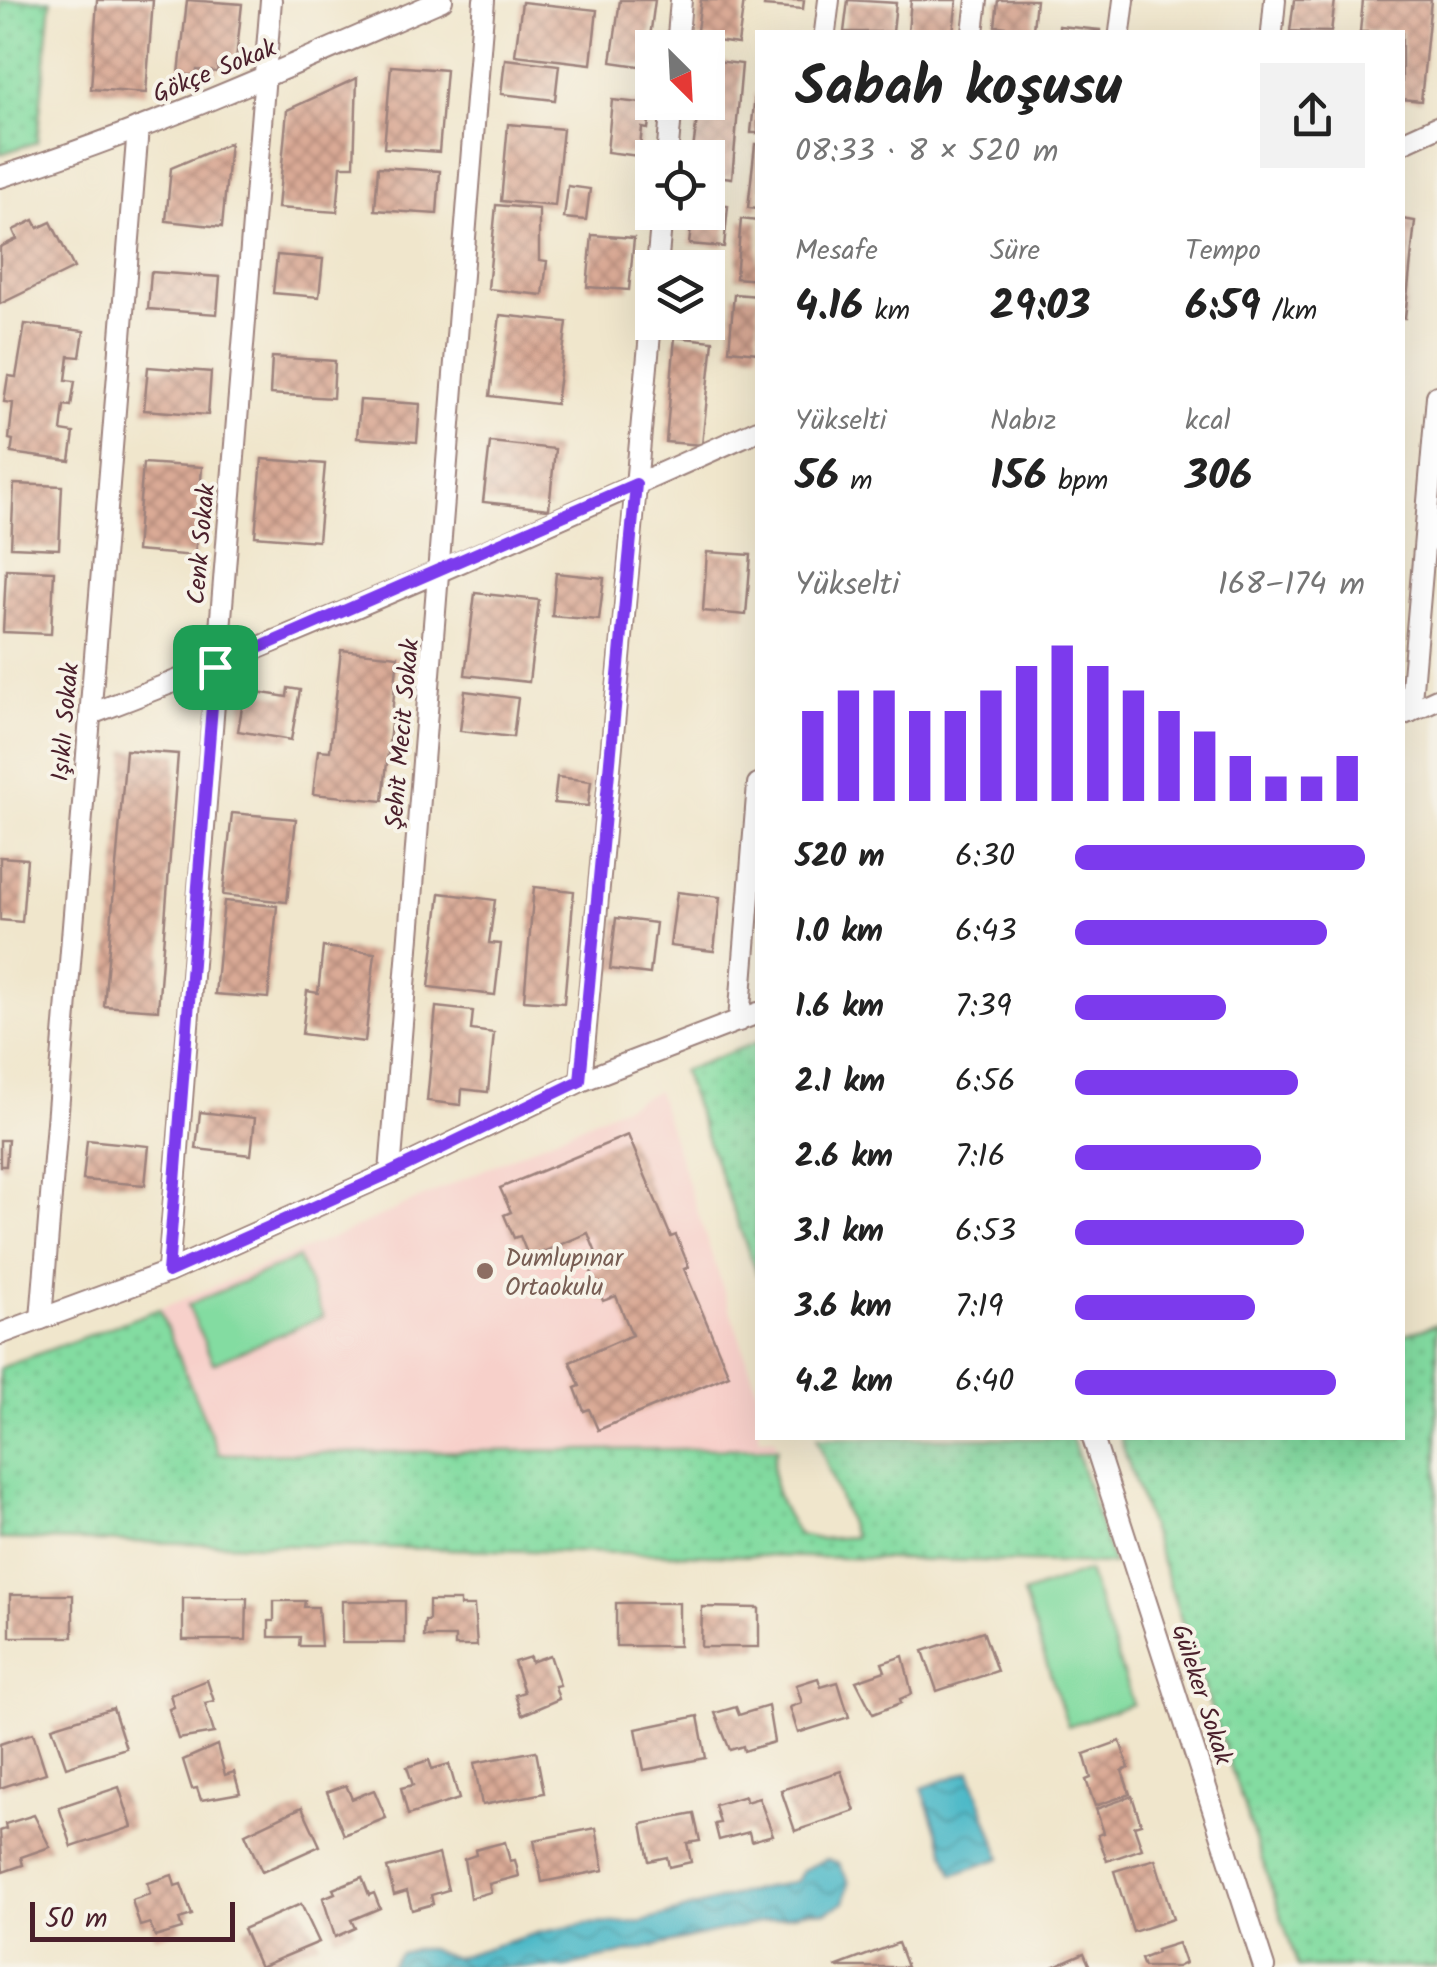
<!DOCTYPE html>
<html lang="tr">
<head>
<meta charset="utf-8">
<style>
  :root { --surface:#fff; --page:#f2f2f2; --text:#222; --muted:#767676; --accent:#7c3aed }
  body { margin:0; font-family:Kalam,sans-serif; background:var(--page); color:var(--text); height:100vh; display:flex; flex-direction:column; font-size:38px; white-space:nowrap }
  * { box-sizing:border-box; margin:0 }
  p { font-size:32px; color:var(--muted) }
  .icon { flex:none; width:55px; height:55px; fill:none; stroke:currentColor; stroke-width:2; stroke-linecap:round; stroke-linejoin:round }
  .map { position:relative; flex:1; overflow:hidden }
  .panel { position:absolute; left:755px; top:30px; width:650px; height:1410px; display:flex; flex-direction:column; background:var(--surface); border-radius:0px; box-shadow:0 10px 40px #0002 }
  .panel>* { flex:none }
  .needle { width:65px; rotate:156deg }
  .buttons { position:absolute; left:635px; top:30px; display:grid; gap:20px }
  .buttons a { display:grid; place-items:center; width:90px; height:90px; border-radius:0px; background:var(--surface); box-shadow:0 10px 40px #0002; font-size:50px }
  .scale { position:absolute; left:30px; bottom:25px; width:205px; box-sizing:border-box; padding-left:10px; border:5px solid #4a1f2b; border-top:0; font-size:28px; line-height:35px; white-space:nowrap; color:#4a1f2b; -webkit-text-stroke:8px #f7f3e8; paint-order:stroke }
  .pin { position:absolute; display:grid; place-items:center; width:85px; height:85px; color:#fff; margin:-42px; border-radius:20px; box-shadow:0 5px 15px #0006 }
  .round { display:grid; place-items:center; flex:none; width:105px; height:105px; border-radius:0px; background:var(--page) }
  .overview { display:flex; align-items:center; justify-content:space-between; height:170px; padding:0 40px }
  h1 { font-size:55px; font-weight:700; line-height:75px }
  .metrics { display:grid; grid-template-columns:repeat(3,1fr); gap:15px; height:170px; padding:10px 40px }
  .metrics div { display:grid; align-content:center }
  .metrics b { font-size:42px; font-weight:700 }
  .metrics small { font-size:28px; font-weight:400 }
  .metrics p { font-size:28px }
  .chart { height:280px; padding:20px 40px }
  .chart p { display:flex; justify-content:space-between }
  .chart svg { width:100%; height:180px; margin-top:10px; stroke:var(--accent); stroke-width:6 }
  ul { padding:0 40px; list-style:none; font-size:32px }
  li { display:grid; grid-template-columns:160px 120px 1fr; align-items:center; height:75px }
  li i { height:25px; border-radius:12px; background:var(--accent) }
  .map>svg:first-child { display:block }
  .built { fill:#f7d0ca }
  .grass { fill:url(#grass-dots); stroke:#667e66; stroke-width:2.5 }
  .pitch { fill:#83dca1; stroke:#667e66; stroke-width:2.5 }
  .water { fill:url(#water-waves); stroke:#4c6c7a; stroke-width:2.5 }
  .building { fill:url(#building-cross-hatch) }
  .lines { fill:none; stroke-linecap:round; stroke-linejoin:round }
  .minor-casing { stroke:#9d827c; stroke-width:24 }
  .minor { stroke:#fff; stroke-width:20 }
  .route-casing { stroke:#fff; stroke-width:20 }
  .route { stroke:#7c3aed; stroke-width:12 }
  .education-dot { fill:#8d6e63; stroke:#f7f3e8; stroke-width:4 }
  .labels { text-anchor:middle; stroke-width:8; stroke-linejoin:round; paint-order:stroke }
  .street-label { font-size:25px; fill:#4a1f2b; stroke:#f7f3e8 }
  .education-label { font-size:25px; fill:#785e54; stroke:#f7f3e8; text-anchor:start }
</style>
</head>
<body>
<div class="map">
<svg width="1437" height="1967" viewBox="0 0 1437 1967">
  <defs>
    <pattern id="grass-dots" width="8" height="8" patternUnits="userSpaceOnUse" patternTransform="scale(2.5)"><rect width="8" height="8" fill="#83dca1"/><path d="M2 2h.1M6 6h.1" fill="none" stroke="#73bc8b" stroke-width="1.8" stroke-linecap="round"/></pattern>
    <pattern id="water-waves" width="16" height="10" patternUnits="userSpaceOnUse" patternTransform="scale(2.5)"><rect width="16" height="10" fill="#4db9c8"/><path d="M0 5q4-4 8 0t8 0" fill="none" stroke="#4296a3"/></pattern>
    <pattern id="building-cross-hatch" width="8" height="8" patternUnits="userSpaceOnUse" patternTransform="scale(2.5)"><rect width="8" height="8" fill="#daaa96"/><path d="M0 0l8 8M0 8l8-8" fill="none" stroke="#b38a7b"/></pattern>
  </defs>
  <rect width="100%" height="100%" fill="#f7f3e8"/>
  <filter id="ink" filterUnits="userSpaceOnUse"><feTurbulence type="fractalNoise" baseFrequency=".01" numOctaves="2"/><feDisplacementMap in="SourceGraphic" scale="20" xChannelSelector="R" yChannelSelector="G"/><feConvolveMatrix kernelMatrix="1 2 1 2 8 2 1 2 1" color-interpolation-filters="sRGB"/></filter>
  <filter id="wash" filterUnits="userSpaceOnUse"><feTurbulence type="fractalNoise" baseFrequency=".0048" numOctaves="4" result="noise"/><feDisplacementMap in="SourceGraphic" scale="40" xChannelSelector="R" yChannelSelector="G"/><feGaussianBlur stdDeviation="2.25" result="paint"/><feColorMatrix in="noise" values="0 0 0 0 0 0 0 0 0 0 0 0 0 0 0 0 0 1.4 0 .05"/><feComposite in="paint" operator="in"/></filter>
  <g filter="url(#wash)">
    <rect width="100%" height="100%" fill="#f0e6cc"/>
    <polygon class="built" points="657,1091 757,1390 758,1438 774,1438 777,1448 219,1454 159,1309 344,1233"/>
    <g class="grass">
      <polygon points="0,0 51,0 37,142 0,154"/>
      <polygon points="757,1042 757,1275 682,1071"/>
      <path d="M159 1309 219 1454 777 1448C766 1481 781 1508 799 1535L819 1539 854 1537 817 1438H1072L1113 1564 0 1539V1368Z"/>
      <polygon points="1437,1324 1437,1967 1298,1967 1120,1438 1402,1438 1403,1335"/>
    </g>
    <g class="pitch">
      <polygon points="298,1258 323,1316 213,1363 188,1305"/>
      <polygon points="1088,1571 1133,1704 1068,1726 1023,1594"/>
    </g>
    <g class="water">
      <polygon points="970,1771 1001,1858 953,1875 922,1788"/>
      <polygon points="827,1859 839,1863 849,1883 844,1903 826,1912 810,1910 565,1967 389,1967 400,1953 414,1949 429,1949 454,1958 537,1933 586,1924 642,1922 743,1893 797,1881 803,1870"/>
    </g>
    <g id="blocks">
      <g class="building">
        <polygon points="97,0 153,0 146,93 91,89"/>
        <polygon points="187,0 242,4 235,68 218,66 217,72 197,70 196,76 179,74"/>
        <polygon points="620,0 655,0 646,67 611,62"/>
        <polygon points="701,0 744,0 738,44 696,38"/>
        <polygon points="765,0 804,0 803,9 764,6"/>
        <polygon points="848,0 896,3 893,32 844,32"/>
        <polygon points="911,0 957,0 953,32 908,32"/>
        <polygon points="998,0 1036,0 1033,29 995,26"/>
        <polygon points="1294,0 1335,0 1331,32 1290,31"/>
        <polygon points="1363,0 1431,0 1421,101 1402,99 1402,32 1360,32"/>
        <polygon points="522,2 597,10 591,64 515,55"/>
        <polygon points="1059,26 1100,30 1100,32 1059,32"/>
        <polygon points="505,59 559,65 555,100 501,94"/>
        <polygon points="708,60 742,64 732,178 708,175 708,158 692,158 699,102 708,102"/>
        <polygon points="391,66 446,70 439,152 384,148"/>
        <polygon points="357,78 354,166 341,166 337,212 278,208 287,110"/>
        <polygon points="755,94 758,94 758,133 751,133"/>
        <polygon points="612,100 651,104 648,129 642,128 639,156 607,152"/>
        <polygon points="508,124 563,129 555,206 501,201"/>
        <polygon points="230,143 222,227 166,221 171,168"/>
        <polygon points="755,144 758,144 758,209 748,208"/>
        <polygon points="378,167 440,171 437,214 375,210"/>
        <polygon points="568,186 590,189 586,220 564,218"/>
        <polygon points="708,204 728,206 724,247 689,244 693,212 708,212"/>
        <polygon points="496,205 539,209 539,260 547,261 543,295 488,289"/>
        <polygon points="741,219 758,221 758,280 736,278"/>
        <polygon points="1402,219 1415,221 1405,318 1402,318"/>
        <polygon points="34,220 38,228 51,222 74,268 0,304 0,247 17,239 13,230"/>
        <polygon points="592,235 634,238 629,290 587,287"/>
        <polygon points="277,255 323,259 319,297 273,293"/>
        <polygon points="680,261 717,264 713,308 708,307 708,268 679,268"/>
        <polygon points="151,272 220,277 217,314 148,309"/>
        <polygon points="734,294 758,296 758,353 729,350"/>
        <polygon points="500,315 567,322 556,404 490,396"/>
        <polygon points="25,324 84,331 80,357 69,356 66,380 75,381 71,406 64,405 61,431 74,433 70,461 11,453 13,440 9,439 13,403 4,402 8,376 16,377"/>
        <polygon points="675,337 713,341 702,445 666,442"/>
        <polygon points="272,357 335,361 333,398 270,394"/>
        <polygon points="148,367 211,372 208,415 144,410"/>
        <polygon points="360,400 420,404 417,442 357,438"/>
        <polygon points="490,442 555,449 549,509 483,502"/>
        <polygon points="262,459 325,464 318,541 255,536"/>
        <polygon points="143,463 202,467 195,556 136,551"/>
        <polygon points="14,484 62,486 59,549 11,547"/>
        <polygon points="707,552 751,555 746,615 703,611"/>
        <polygon points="6,569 54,571 51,634 3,632"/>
        <polygon points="556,573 604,578 599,620 552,616"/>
        <polygon points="475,593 539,600 529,682 465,675"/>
        <polygon points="341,650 398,656 383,801 313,794 318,750 330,751"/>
        <polygon points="288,688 300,690 291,740 238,731 245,690 287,697"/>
        <polygon points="465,691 518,698 513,737 460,731"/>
        <polygon points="126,750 178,754 158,1010 104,1006"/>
        <polygon points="557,777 591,781 588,806 554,803"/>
        <polygon points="232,813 296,819 287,902 223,895"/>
        <polygon points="0,857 27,859 22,922 0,920"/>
        <polygon points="534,887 574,891 564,1003 524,1000"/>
        <polygon points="677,892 720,897 714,951 670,946"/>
        <polygon points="440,893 495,900 489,943 501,944 495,995 429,987"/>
        <polygon points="224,901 277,906 268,998 215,994"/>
        <polygon points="616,918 656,923 650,974 610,969"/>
        <polygon points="323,947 375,953 365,1042 302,1034 307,991 318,993"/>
        <polygon points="436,1007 473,1011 471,1030 494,1033 488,1092 462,1089 461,1105 427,1101"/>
        <polygon points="200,1112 255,1118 251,1155 196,1149"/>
        <polygon points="628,1135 671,1237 676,1235 689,1267 684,1269 729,1375 598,1430 589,1409 584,1411 575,1388 580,1386 570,1362 632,1335 616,1296 603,1301 591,1272 602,1268 588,1233 529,1258 520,1236 514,1238 504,1215 511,1212 500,1188"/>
        <polygon points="0,1140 8,1140 6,1166 0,1166"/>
        <polygon points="87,1140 149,1146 145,1185 83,1180"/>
        <rect x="10" y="1595" width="63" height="42"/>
        <polygon points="183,1598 247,1598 246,1640 183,1640"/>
        <polygon points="274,1601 305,1601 304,1607 318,1607 321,1646 299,1646 300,1637 269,1637 269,1621 274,1621"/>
        <rect x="342" y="1601" width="63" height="42"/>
        <polygon points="429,1601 460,1601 460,1606 474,1606 477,1646 455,1646 455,1637 424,1637 425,1621 429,1621"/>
        <rect x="616" y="1603" width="63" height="43"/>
        <polygon points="702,1607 759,1608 759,1647 701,1647"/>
        <polygon points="983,1631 997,1671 937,1691 923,1651"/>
        <polygon points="550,1655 560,1685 555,1686 559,1699 522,1715 515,1695 524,1692 514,1662 530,1657 531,1662"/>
        <polygon points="903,1656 912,1694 900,1699 901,1703 873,1714 856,1681 885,1671 882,1663"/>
        <polygon points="818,1678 821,1687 838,1682 849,1717 798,1733 790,1707 802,1703 796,1685"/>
        <polygon points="207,1680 214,1701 205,1703 214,1733 178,1739 169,1709 174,1707 170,1695"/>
        <polygon points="768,1706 774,1742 744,1751 743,1746 730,1750 715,1713 736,1707 739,1715"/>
        <polygon points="113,1708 126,1748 66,1767 52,1727"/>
        <polygon points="698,1716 706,1758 644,1770 636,1729"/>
        <polygon points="33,1733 46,1773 0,1788 0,1744"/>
        <polygon points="1120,1741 1129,1768 1122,1771 1130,1794 1095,1806 1086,1780 1091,1778 1084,1754"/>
        <polygon points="217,1745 225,1775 234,1772 240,1793 201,1800 197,1788 192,1789 183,1760"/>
        <polygon points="536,1751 544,1793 482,1805 474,1763"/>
        <polygon points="429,1760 432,1769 449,1764 459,1799 408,1815 401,1788 413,1785 407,1767"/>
        <polygon points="841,1771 855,1811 795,1831 781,1790"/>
        <polygon points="346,1785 352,1799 374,1790 386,1818 344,1835 327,1792"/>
        <polygon points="119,1787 132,1827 72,1847 59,1807"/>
        <polygon points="745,1796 746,1802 759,1798 773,1835 751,1841 749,1832 719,1840 715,1824 720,1823 715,1805"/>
        <polygon points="1132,1796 1141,1824 1134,1826 1142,1849 1107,1861 1098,1835 1104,1833 1096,1809"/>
        <polygon points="302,1807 320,1846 262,1872 245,1834"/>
        <polygon points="694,1814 700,1841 687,1843 691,1862 669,1867 667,1857 649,1861 642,1824"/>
        <polygon points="34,1815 50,1847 21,1857 23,1865 3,1872 0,1831 6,1829 5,1824"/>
        <polygon points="596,1828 604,1870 542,1882 534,1840"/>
        <polygon points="505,1842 510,1861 515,1860 519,1876 489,1884 491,1892 470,1898 464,1859 476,1855 475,1850"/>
        <polygon points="439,1854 448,1890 431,1895 433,1904 412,1910 407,1891 394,1895 387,1868"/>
        <polygon points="1155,1859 1173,1919 1133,1932 1114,1871"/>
        <polygon points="172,1875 175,1886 181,1884 192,1915 179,1919 182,1929 155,1937 150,1923 140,1926 132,1900 150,1894 147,1883"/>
        <polygon points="362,1877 369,1895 374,1893 380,1908 351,1920 355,1928 335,1937 323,1898 335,1893 333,1889"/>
        <polygon points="301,1904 319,1942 260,1967 243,1929"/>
        <polygon points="898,1943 907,1967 835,1967"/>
        <polygon points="1178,1943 1185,1963 1177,1967 1144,1967 1141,1959 1157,1953 1156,1950"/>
        <polygon points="1084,1953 1090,1967 1052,1967"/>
      </g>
    </g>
  </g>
  <g filter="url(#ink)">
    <use href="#blocks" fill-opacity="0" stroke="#9d827c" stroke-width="2.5"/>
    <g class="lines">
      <defs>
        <g id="minor">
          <polyline points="825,32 829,0"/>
          <polyline points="973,32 977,0"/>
          <polyline points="1120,32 1124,0"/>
          <polyline points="1272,32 1275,0"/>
          <polyline points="677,48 681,0"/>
          <polyline points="1402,143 1437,127"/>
          <polyline points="667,158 672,102"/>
          <path d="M0 177C152 129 297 63 442 0"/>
          <polyline points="657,268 662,212"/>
          <polyline points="1410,712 1437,396"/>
          <path d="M91 714C317 628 537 529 758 430"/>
          <polyline points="1402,715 1437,699"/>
          <polyline points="739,1021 758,784"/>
          <polyline points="581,1081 652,312"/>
          <polyline points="390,1173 484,0"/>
          <polyline points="168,1272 271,0"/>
          <polyline points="41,1319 138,128"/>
          <polyline points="0,1334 168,1272 390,1173 581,1081 758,1013"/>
          <polyline points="1093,1438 1264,1967"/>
        </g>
      </defs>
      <use href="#minor" class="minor-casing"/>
      <use href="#minor" class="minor"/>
    </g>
  </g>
  <g class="lines" filter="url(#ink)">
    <defs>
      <polygon id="route" points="636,484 580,1081 390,1173 168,1272 215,667"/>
    </defs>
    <use href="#route" class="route-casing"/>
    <use href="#route" class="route"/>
  </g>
  <circle class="education-dot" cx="485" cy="1271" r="10"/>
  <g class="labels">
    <g class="street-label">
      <text transform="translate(214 70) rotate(-22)" y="9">Gökçe Sokak</text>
      <text transform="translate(200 544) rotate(-85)" y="9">Cenk Sokak</text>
      <text transform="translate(64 722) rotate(-85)" y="9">Işıklı Sokak</text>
      <text transform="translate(401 734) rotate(-85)" y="9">Şehit Mecit Sokak</text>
      <text transform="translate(1203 1694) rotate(72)" y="9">Güleker Sokak</text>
    </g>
    <g class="education-label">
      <text x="505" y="1266">Dumlupınar<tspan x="505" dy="29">Ortaokulu</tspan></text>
    </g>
  </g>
</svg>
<div class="buttons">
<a><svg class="needle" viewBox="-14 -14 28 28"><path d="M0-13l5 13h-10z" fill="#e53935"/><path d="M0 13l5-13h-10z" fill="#767676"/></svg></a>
<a><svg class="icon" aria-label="locate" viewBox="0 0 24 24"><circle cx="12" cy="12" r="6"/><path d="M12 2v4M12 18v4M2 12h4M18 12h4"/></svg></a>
<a><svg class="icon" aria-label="layers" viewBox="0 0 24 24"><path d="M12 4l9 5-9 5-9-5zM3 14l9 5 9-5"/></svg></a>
</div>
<div class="scale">50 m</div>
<div class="pin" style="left:215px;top:667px;background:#1e9e55"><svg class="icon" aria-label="arrive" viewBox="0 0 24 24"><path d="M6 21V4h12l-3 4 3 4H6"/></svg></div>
<section class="panel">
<div class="overview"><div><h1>Sabah koşusu</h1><p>08:33 · 8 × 520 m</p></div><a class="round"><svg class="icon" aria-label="share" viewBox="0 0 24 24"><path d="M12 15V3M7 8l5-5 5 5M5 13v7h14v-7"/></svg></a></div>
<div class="metrics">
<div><p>Mesafe</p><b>4.16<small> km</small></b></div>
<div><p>Süre</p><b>29:03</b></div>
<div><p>Tempo</p><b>6:59<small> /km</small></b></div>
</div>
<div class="metrics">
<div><p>Yükselti</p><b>56<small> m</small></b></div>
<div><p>Nabız</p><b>156<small> bpm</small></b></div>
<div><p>kcal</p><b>306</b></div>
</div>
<div class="chart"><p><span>Yükselti</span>168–174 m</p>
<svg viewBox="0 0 160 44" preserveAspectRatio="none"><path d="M5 44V22M15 44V17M25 44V17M35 44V22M45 44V22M55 44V17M65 44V11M75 44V6M85 44V11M95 44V17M105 44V22M115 44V27M125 44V33M135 44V38M145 44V38M155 44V33"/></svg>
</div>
<ul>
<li><b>520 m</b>6:30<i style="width:100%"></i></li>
<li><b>1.0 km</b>6:43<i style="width:87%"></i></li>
<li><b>1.6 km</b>7:39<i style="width:52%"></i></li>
<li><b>2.1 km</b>6:56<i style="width:77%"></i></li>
<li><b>2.6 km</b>7:16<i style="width:64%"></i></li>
<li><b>3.1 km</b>6:53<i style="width:79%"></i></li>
<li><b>3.6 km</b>7:19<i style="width:62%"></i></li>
<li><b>4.2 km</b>6:40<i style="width:90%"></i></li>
</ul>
</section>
</div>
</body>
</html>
